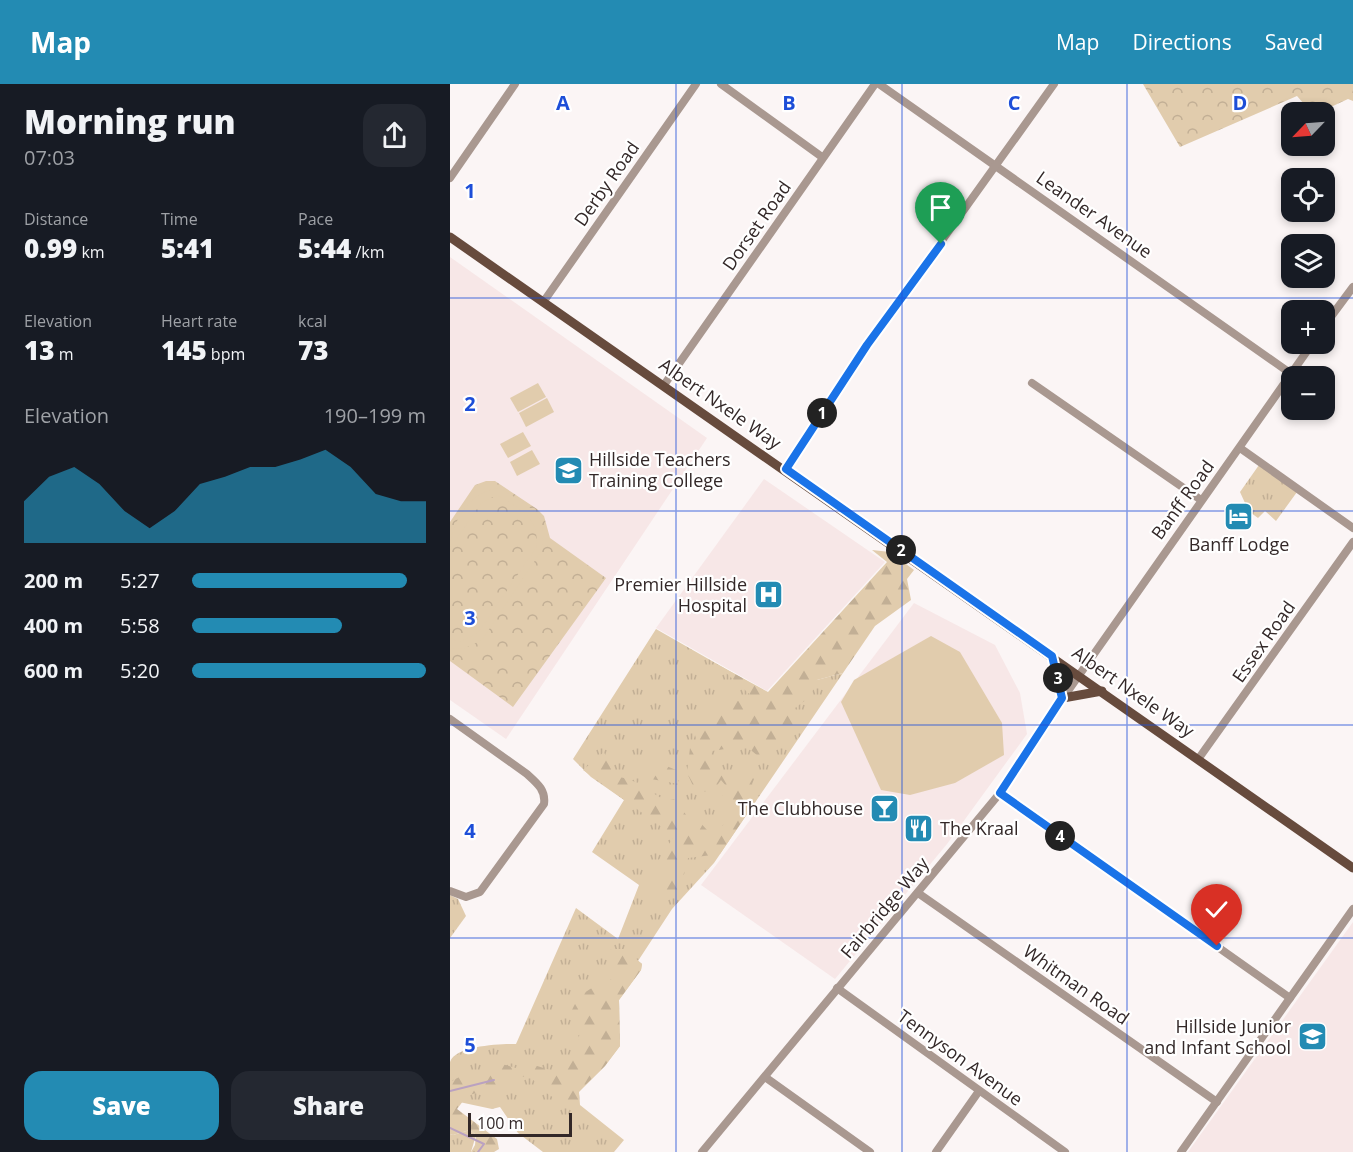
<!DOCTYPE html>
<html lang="en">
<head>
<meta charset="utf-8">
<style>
  :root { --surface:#171b24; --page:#242831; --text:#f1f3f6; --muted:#9ea1a6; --accent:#238bb3 }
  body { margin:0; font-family:"Open Sans",sans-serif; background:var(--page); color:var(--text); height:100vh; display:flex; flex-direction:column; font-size:22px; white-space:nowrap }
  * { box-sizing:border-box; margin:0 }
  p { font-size:20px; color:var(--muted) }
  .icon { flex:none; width:33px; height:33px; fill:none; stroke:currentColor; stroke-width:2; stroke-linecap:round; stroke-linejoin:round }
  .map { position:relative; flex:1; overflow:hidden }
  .panel { display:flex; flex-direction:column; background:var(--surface); width:450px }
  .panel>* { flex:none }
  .needle { width:39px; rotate:245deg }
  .buttons { position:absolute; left:831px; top:18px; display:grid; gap:12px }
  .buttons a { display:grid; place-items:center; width:54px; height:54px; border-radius:12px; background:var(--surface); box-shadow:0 3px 9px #0003; font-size:30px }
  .scale { position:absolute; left:18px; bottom:15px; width:104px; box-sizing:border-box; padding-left:6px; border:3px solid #332828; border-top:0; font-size:16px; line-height:21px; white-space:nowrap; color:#332828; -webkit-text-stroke:4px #fff; paint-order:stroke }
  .pin { position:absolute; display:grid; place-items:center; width:51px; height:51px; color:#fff; margin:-62px -26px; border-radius:50% 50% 50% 0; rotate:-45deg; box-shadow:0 0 6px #0007 }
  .pin .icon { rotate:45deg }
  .km { position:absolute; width:30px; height:30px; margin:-15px; border-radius:50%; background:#222; color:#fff; font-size:16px; line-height:30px; text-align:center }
  .round { display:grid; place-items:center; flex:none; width:63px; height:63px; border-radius:18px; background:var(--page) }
  .summary { display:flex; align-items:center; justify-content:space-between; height:102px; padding:0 24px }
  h1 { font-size:33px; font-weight:800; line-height:45px }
  .figures { display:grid; grid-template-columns:repeat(3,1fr); gap:9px; height:102px; padding:6px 24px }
  .figures div { display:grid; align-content:center }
  .figures b { font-size:26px; font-weight:800 }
  .figures small { font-size:16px; font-weight:400 }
  .figures p { font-size:16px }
  .chart { height:168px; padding:12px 24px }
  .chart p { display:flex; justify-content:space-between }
  .chart svg { width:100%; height:108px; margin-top:6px; fill:var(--accent); opacity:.7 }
  .button { display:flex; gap:12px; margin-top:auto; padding:12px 24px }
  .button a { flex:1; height:69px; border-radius:18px; background:var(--accent); color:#fff; font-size:24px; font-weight:800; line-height:69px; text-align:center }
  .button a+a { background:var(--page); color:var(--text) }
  ul { padding:0 24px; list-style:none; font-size:20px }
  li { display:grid; grid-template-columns:96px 72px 1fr; align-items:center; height:45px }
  li i { height:15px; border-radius:8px; background:var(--accent) }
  header { display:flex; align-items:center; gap:36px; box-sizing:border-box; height:84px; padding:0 30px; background:var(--accent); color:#fff }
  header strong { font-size:28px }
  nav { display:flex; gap:33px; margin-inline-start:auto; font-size:21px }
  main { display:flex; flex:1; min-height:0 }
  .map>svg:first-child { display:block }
  .built { fill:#f7e7e7 }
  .grass { fill:url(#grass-tufts) }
  .forest { fill:url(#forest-firs) }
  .park { fill:url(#park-crowns) }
  .garden { fill:#e1ccad }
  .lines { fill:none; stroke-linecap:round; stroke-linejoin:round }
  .stream { stroke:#baa1c1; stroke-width:2 }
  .minor { stroke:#a99890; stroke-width:8 }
  .major { stroke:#674b3d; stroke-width:9 }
  .route-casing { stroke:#fff; stroke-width:12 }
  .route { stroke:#1a73e8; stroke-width:8 }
  .grid { fill:none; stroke:#1d4ed8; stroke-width:1.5; stroke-opacity:0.55 }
  .labels { text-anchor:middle; stroke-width:4.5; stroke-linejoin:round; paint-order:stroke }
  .street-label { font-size:18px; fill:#332828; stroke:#fff }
  .poi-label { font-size:18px; fill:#332828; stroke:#fff; text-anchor:end }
  .grid-label { font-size:20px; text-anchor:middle; font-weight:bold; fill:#1d4ed8; stroke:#fff; stroke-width:4.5; stroke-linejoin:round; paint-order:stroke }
</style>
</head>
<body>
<header>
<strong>Map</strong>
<nav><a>Map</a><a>Directions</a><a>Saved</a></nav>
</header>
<main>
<section class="panel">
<div class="summary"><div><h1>Morning run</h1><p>07:03</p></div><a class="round"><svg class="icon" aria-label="share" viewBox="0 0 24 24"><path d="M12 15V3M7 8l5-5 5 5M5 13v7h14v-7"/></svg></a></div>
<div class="figures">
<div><p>Distance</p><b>0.99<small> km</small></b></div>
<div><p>Time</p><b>5:41</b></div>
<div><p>Pace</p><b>5:44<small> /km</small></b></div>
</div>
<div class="figures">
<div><p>Elevation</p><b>13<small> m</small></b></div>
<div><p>Heart rate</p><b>145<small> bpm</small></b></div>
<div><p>kcal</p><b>73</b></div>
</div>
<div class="chart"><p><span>Elevation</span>190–199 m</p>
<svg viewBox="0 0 160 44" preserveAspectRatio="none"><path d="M0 44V27L10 17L20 13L30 20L40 31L50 38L60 31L70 20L80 17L90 13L100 13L110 10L120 6L130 13L140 24L150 27L160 27V44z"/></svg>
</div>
<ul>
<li><b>200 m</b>5:27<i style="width:92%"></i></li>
<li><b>400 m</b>5:58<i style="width:64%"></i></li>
<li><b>600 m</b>5:20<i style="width:100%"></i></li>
</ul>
<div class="button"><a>Save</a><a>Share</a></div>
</section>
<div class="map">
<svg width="903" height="1068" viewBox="0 0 903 1068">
  <defs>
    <pattern id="grass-tufts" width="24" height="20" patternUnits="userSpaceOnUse" patternTransform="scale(1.5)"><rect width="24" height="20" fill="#e1ccad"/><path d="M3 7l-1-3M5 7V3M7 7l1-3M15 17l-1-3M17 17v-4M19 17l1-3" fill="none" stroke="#c2af95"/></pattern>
    <pattern id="forest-firs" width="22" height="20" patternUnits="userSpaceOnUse" patternTransform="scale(1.5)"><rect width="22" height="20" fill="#e1ccad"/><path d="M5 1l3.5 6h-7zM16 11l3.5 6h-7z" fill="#c2af95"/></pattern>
    <pattern id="park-crowns" width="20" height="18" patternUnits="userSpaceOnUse" patternTransform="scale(1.5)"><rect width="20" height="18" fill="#e1ccad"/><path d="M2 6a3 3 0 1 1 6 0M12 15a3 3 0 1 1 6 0" fill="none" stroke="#c2af95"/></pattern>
  </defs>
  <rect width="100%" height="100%" fill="#fbf5f5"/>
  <g class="built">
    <polygon points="0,173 257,354 56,655 0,616"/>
    <polygon points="314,395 435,478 317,607 206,544"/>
    <polygon points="464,519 545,561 570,609 577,650 497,760 385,895 251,801"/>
    <polygon points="903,838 903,1068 738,1068"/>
  </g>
  <g class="grass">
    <polygon points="809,381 847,408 826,437 815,427 808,434 793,423 795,419 790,408"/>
    <path d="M206 545 318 609 393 589 264 779 222 825 188 877 192 880 191 886 169 916 170 962 154 983 129 1008 130 1021 174 1056 164 1068H93L68 1049 50 1023 42 1025 0 1016C0 1005 0 987 0 978 6 961 52 960 66 960L126 824 168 855 189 801 142 768 174 716 141 693 123 675Z"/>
    <polygon points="0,811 8,815 16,832 0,854"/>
    <polygon points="20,1046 26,1051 21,1068 0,1068 0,1050 3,1051"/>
  </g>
  <g class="forest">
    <polygon points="422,466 440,468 464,486 457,495 461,516 425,542 393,589 367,596 360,613 345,624 351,644 340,656 324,660 318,675 308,672 291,658 281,672 275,665 262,667 260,676 265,687 294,686 304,695 302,700 307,715 270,770 238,774 230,807 211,812 198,809 196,800 205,795 217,799 217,788 209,776 224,752 133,686 154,668 164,692 179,695 187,699 194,692 196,683 209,671 214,681 226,686 229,700 201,695 193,703 216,717 224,715 237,732 248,736 257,746 267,746 280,735 284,724 269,717 277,703 271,696 263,707 246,708 237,689 240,664 247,658 243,644 251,630 262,631 269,618 306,616 265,579 318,608 437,478"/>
    <path d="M161 865H175L192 880 191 886 169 916 170 962 155 982 129 1007V1021L123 1024 99 1011 78 991 17 1012 7 1025 47 1055 49 1065 44 1068H21L25 1061 26 1051 20 1046 3 1051 0 1050V998L15 990 52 980 66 984 81 980 109 989C126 975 129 958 131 937L122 926C130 909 140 902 159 900L162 892 157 878Z"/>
  </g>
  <g class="park">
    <polygon points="693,0 903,0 903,17 898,15 870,28 861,28 847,12 730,63"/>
    <polygon points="36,397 45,397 87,425 94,432 100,454 156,494 63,623 0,577 0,438 25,401"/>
  </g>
  <g class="garden">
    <polygon points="88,299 96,313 68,328 60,314"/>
    <polygon points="97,314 104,328 76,343 69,329"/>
    <polygon points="73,348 81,362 58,374 50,360"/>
    <polygon points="82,366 90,380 67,392 60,378"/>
    <path d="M49 404C78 421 102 430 90 469L32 556 13 565 2 564 0 554 9 558 28 549 86 464C91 434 69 424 47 411L31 419 0 465C0 439 21 406 49 404Z"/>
    <polygon points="481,552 510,568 552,639 554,671 505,699 460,711 431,706 391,618 404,596"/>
  </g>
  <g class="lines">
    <g class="stream">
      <polyline points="0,1007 44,996"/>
      <polyline points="0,1044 34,1060 28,1068"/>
    </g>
    <g class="minor">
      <polyline points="271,0 372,73"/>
      <polyline points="429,0 840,289"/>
      <polyline points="0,94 65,0"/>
      <polyline points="94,217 246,0"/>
      <polyline points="874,242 903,203"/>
      <polyline points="582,299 751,416"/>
      <polyline points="214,301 425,0"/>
      <polyline points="790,364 903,444"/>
      <polyline points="335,385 417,261 604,0"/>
      <path d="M0 635 77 690C87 699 96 706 94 720L30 808 16 813 0 807"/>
      <polyline points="749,674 903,458"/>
      <polyline points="550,709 840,914"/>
      <polyline points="468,809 767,1018"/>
      <polyline points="387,904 615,1068"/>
      <polyline points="315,993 420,1068"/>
      <polyline points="252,1068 550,709 613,614 862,260"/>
      <polyline points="486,1068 529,1007"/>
      <polyline points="731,1068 903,825"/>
    </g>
    <g class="major">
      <polyline points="0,153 903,784"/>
      <polyline points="602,572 613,614 652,607"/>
    </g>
  </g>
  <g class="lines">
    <defs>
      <polyline id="route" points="491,160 417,261 336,385 602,572 612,614 550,709 767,862"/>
    </defs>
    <use href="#route" class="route-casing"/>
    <use href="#route" class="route"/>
  </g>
  <path class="grid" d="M226 0V1068M452 0V1068M677 0V1068M0 214H903M0 427H903M0 641H903M0 854H903"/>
  <defs>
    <symbol id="university-square" viewBox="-11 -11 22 22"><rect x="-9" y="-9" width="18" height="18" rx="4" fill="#238bb3" stroke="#fff"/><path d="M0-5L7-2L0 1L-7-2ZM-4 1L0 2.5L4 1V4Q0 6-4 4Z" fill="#fff"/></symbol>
    <symbol id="hotel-square" viewBox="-11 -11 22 22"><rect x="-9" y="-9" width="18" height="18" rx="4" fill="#238bb3" stroke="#fff"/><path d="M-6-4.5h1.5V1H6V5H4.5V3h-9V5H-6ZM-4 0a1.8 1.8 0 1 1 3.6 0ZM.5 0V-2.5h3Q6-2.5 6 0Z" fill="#fff"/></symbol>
    <symbol id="hospital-square" viewBox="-11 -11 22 22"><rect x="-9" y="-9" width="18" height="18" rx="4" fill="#238bb3" stroke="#fff"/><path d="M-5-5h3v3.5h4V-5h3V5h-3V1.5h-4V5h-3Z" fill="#fff"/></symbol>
    <symbol id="bar-square" viewBox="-11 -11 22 22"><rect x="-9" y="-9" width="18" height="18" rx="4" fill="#238bb3" stroke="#fff"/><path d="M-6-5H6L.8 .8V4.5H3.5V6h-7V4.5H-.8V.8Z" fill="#fff"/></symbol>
    <symbol id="restaurant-square" viewBox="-11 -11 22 22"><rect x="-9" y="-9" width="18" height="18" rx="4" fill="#238bb3" stroke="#fff"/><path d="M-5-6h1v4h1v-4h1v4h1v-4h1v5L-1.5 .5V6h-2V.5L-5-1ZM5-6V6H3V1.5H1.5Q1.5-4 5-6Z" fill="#fff"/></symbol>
    <symbol id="school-square" viewBox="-11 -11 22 22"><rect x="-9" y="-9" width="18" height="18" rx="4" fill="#238bb3" stroke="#fff"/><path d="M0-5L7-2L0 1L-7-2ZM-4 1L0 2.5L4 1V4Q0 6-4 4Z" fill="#fff"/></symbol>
  </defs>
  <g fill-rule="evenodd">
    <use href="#university-square" x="102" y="370" width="33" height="33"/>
    <use href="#hotel-square" x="772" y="416" width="33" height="33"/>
    <use href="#hospital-square" x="302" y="494" width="33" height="33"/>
    <use href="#bar-square" x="418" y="708" width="33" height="33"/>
    <use href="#restaurant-square" x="452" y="728" width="33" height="33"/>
    <use href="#school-square" x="846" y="936" width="33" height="33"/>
  </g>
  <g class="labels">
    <g class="street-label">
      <text transform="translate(157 100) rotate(-55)" y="6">Derby Road</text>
      <text transform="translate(644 131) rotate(35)" y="6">Leander Avenue</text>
      <text transform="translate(307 142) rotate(-55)" y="6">Dorset Road</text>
      <text transform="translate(270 320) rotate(35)" y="6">Albert Nxele Way</text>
      <text transform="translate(733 416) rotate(-54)" y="6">Banff Road</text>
      <text transform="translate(814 558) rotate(-55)" y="6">Essex Road</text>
      <text transform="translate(683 608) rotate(35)" y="6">Albert Nxele Way</text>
      <text transform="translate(435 824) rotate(-50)" y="6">Fairbridge Way</text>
      <text transform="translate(626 901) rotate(35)" y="6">Whitman Road</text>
      <text transform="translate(510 974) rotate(36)" y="6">Tennyson Avenue</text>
    </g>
    <g class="poi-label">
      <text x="139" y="382" text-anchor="start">Hillside Teachers<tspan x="139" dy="21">Training College</tspan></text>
      <text x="789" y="467" text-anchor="middle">Banff Lodge</text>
      <text x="297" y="507">Premier Hillside<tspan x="297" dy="21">Hospital</tspan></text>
      <text x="413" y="731">The Clubhouse</text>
      <text x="490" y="751" text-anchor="start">The Kraal</text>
      <text x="841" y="949">Hillside Junior<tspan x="841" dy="21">and Infant School</tspan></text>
    </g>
  </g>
  <g class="grid-label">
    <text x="113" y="26">A</text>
    <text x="339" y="26">B</text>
    <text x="564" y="26">C</text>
    <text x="790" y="26">D</text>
    <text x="20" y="114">1</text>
    <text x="20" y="327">2</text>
    <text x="20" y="541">3</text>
    <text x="20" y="754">4</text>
    <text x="20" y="968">5</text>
  </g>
</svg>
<div class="buttons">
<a><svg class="needle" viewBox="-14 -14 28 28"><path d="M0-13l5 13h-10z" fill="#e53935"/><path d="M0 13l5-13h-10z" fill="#9ea1a6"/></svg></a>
<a><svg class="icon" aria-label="locate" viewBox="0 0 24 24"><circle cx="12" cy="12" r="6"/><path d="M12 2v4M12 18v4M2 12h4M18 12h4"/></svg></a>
<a><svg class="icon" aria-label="layers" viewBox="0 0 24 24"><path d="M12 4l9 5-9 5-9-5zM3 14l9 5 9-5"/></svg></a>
<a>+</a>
<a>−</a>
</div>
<div class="scale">100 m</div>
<div class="pin" style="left:491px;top:160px;background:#1e9e55"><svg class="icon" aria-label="arrive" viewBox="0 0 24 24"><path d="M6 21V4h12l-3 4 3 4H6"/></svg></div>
<div class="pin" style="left:767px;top:862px;background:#d93025"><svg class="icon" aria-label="check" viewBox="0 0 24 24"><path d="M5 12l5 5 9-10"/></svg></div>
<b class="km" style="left:372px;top:329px">1</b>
<b class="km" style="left:451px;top:466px">2</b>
<b class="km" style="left:608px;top:594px">3</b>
<b class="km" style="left:610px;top:752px">4</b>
</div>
</main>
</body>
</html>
